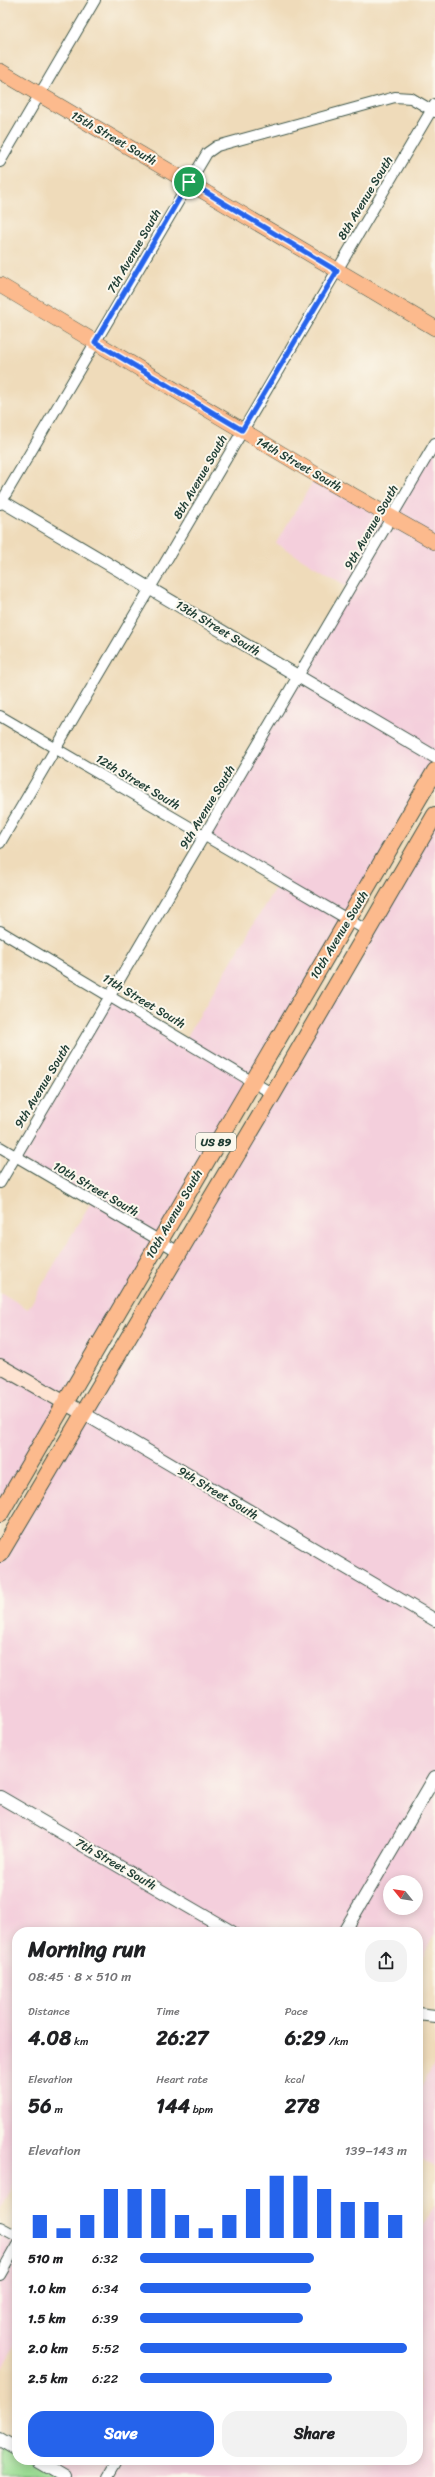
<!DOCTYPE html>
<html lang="en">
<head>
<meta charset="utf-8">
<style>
  :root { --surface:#fff; --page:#f2f2f2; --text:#202124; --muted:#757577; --accent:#2563eb }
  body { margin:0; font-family:Sriracha,sans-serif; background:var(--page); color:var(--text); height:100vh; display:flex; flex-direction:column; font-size:15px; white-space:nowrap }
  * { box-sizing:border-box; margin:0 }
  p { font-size:13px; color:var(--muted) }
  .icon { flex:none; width:22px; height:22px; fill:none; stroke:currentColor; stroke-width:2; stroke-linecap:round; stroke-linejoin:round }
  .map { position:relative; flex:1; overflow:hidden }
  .sheet { position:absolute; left:12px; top:1927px; width:411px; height:538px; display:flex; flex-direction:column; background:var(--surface); border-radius:16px; box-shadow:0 2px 10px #0003 }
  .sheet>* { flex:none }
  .needle { width:26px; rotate:300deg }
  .fabs { position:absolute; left:383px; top:1875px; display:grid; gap:8px }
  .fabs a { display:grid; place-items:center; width:40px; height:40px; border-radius:50%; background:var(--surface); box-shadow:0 2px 10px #0003; font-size:20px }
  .pin { position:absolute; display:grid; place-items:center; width:34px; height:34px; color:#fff; margin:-17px; border:2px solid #fff; border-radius:50%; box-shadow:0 1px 4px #0007 }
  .round { display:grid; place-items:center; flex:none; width:42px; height:42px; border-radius:16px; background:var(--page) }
  .summary { display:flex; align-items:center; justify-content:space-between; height:68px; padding:0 16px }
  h1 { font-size:22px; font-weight:700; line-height:30px }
  .metrics { display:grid; grid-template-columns:repeat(3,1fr); gap:6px; height:68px; padding:4px 16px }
  .metrics div { display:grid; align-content:center }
  .metrics b { font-size:20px; font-weight:700 }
  .metrics small { font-size:11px; font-weight:400 }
  .metrics p { font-size:11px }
  .chart { height:112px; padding:8px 16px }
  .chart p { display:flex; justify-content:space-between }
  .chart svg { width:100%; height:72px; margin-top:4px; stroke:var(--accent); stroke-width:6 }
  .button { display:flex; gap:8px; margin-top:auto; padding:8px 16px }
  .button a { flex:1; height:46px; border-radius:16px; background:var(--accent); color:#fff; font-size:16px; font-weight:700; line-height:46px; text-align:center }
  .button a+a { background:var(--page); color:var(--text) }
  ul { padding:0 16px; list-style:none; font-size:13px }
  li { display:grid; grid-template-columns:64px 48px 1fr; align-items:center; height:30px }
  li i { height:10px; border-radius:5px; background:var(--accent) }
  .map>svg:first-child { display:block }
  .built { fill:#f4cfdc; fill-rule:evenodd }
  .green { fill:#9cdd94; stroke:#5e8d64 }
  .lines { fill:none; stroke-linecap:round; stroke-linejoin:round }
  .minor-casing { stroke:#3e5548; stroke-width:12 }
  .tertiary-casing { stroke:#3e5548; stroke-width:14 }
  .secondary-casing { stroke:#3e5548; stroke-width:16 }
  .primary-casing { stroke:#3e5548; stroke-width:16 }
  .trunk-casing { stroke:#3e5548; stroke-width:18 }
  .minor { stroke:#fff; stroke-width:10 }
  .tertiary { stroke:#fff; stroke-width:12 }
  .secondary { stroke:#fee3d1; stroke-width:14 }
  .primary { stroke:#fcba8d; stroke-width:15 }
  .trunk { stroke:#fcba8d; stroke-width:16 }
  .route-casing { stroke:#fff; stroke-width:8 }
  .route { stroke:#2563eb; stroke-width:5 }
  .labels { text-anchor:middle; stroke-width:4; stroke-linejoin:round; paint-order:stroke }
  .shield { fill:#fbf7ec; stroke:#61756b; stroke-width:1 }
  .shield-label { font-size:11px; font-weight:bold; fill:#1f3d34 }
  .street-label { font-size:12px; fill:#1f3d34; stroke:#fbf7ec }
</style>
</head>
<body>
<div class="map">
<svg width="435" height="2477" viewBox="0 0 435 2477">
  <rect width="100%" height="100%" fill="#fbf7ec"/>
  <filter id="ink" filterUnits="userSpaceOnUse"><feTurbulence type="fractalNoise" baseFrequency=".025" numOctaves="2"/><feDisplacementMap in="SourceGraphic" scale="8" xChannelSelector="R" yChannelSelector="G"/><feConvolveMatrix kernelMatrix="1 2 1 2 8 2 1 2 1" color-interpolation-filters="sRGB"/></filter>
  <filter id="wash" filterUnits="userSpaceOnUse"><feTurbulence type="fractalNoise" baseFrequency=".012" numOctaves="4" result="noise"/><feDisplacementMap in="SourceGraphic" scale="16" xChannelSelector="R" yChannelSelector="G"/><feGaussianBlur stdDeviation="0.9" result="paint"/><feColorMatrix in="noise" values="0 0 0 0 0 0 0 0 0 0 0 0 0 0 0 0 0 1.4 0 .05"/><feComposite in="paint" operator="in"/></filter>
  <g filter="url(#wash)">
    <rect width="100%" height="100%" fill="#efdbba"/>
    <g class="built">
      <polygon points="435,443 435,771 0,1514 0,1292 28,1309 91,1202 15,1157 110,996 185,1040 279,881 204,836 350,588 276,543 317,475 392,517"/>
      <path d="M435 815V1935L418 1965V1932H17V2180L0 2209V1554ZM390 1882H416V1908H390Z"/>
      <polygon points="435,2063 435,2167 418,2158 418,2093"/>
      <polygon points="435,2204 435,2477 65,2477 36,2460 418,2460 418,2235"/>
      <polygon points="0,2227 17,2236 17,2342 0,2371"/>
    </g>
    <polygon class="green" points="0,2439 17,2449 17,2460 36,2460 65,2477 0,2477"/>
  </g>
  <g filter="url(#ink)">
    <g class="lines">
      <defs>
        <g id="minor">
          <polyline points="0,162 95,0"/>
          <polyline points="0,504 207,153 217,146 395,97 411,98 435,112"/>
          <polyline points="0,716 366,930"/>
          <polyline points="0,843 435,104"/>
          <polyline points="0,931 273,1094"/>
          <polyline points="0,1147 179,1252"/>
          <polyline points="0,1183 435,443"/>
          <polyline points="0,2227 17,2236"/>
          <polyline points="0,2275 17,2245"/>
          <polyline points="108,2477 118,2460"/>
        </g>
        <g id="tertiary">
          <polyline points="0,500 435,757"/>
          <polyline points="83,1413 435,1620"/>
          <polyline points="0,1797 232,1932"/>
          <polyline points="344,1932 435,1777"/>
          <polyline points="418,2014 435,2016"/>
          <polyline points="0,2439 17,2449"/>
          <polyline points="36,2460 65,2477"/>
        </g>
        <polyline id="secondary" points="0,1366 83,1413"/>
        <g id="primary">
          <polyline points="0,71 435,328"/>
          <polyline points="0,285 317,475 435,542"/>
        </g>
        <g id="trunk">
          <polyline points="0,1514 435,771"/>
          <polyline points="0,1554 273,1094 435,815"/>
        </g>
      </defs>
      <use href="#minor" class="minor-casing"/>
      <use href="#tertiary" class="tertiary-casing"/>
      <use href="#secondary" class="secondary-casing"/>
      <use href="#primary" class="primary-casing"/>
      <use href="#trunk" class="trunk-casing"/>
      <use href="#minor" class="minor"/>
      <use href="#tertiary" class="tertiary"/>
      <use href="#secondary" class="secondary"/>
      <use href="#primary" class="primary"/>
      <use href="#trunk" class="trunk"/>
    </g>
  </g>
  <g class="lines" filter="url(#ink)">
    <defs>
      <polygon id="route" points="189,182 337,271 242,430 95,342"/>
    </defs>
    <use href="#route" class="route-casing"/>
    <use href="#route" class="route"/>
  </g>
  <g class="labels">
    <rect class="shield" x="196" y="1133" width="40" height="18" rx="3"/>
    <g class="shield-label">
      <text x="216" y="1146">US 89</text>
    </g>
    <g class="street-label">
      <text transform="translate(114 138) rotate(30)" y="4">15th Street South</text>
      <text transform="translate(365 198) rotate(-59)" y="4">8th Avenue South</text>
      <text transform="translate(134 251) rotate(-60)" y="4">7th Avenue South</text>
      <text transform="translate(299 464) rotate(30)" y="4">14th Street South</text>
      <text transform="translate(200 477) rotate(-60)" y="4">8th Avenue South</text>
      <text transform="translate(371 527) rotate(-60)" y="4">9th Avenue South</text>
      <text transform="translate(218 628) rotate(31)" y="4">13th Street South</text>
      <text transform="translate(138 782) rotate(31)" y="4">12th Street South</text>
      <text transform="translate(207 807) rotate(-59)" y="4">9th Avenue South</text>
      <text transform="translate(339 935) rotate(-59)" y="4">10th Avenue South</text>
      <text transform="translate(144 1001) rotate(31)" y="4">11th Street South</text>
      <text transform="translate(42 1086) rotate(-59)" y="4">9th Avenue South</text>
      <text transform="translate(96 1189) rotate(30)" y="4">10th Street South</text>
      <text transform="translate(174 1214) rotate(-60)" y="4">10th Avenue South</text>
      <text transform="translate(218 1493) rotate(31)" y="4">9th Street South</text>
      <text transform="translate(116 1864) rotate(30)" y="4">7th Street South</text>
    </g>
  </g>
</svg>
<div class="fabs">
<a><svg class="needle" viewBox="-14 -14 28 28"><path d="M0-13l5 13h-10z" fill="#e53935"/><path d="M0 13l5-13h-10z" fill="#757577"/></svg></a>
</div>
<div class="pin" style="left:189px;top:182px;background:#1e9e55"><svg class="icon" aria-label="arrive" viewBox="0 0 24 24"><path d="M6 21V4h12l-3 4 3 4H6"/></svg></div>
<section class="sheet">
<div class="summary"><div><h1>Morning run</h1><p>08:45 · 8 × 510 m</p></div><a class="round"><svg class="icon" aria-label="share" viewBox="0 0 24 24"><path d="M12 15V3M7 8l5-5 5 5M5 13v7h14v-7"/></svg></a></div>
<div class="metrics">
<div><p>Distance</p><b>4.08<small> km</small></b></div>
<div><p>Time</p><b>26:27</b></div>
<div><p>Pace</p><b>6:29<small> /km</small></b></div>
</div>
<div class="metrics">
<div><p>Elevation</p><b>56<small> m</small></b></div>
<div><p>Heart rate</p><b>144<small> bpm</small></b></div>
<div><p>kcal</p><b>278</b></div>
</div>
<div class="chart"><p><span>Elevation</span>139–143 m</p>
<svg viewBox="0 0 160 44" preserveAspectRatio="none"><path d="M5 44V30M15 44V38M25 44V30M35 44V14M45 44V14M55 44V14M65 44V30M75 44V38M85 44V30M95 44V14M105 44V6M115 44V6M125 44V14M135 44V22M145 44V22M155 44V30"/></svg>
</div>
<ul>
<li><b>510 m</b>6:32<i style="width:65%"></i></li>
<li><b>1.0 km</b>6:34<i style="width:64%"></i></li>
<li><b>1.5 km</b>6:39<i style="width:61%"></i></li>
<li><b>2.0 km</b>5:52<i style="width:100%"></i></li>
<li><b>2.5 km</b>6:22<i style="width:72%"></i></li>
</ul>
<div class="button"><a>Save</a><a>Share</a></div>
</section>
</div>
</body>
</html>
